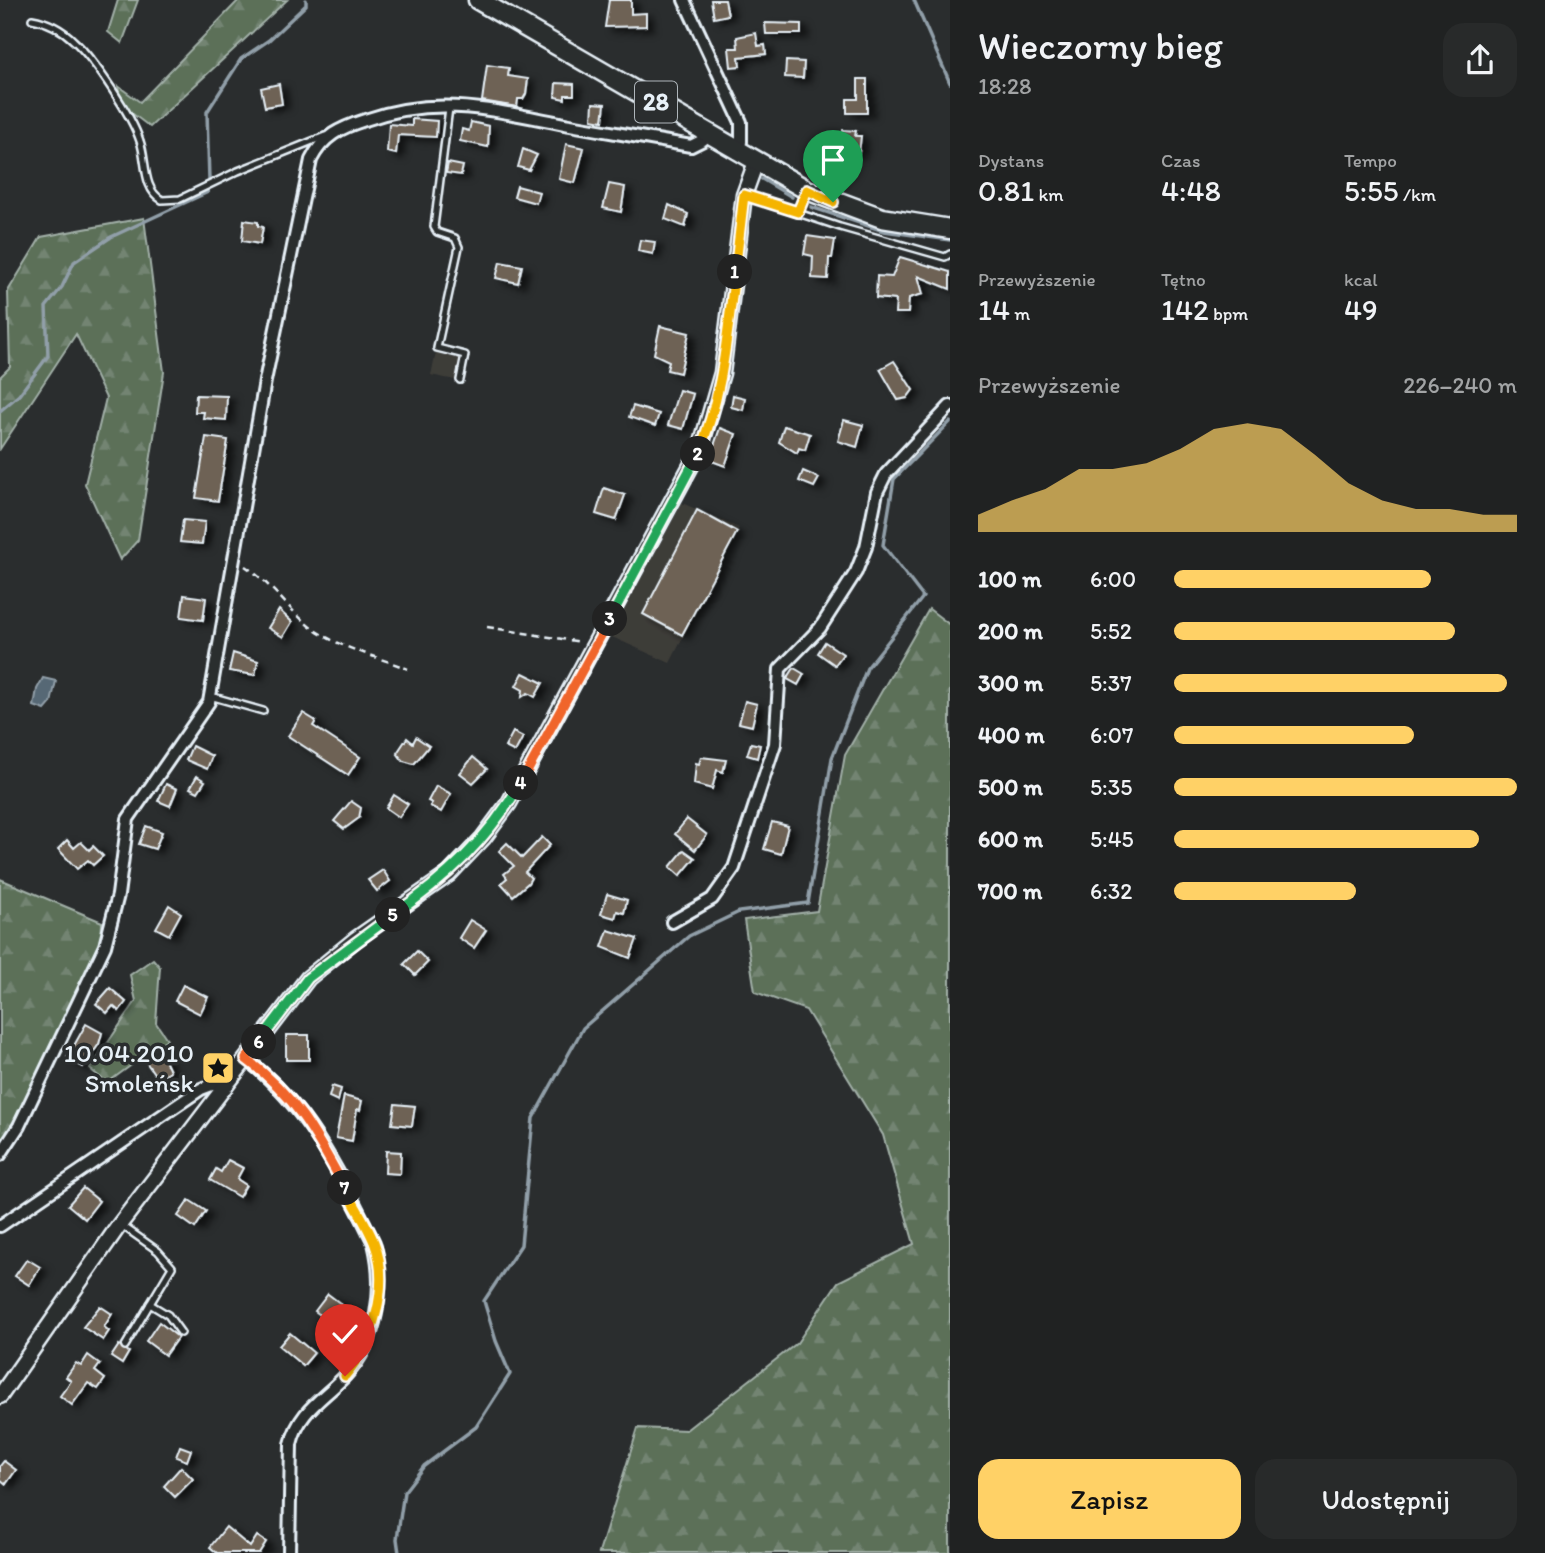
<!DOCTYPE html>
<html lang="pl">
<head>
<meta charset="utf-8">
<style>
  :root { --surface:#202222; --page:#282a2a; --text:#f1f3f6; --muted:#a2a4a5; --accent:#ffd166 }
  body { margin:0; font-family:Itim,sans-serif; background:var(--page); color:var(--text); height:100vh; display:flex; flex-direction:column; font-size:26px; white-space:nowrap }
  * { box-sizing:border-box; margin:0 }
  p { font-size:23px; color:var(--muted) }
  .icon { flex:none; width:38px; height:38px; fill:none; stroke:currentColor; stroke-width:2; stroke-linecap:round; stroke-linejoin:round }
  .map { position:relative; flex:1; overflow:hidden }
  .sheet { display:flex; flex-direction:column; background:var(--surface); width:595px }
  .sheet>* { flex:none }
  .pin { position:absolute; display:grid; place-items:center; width:60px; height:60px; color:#fff; margin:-72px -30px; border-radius:50% 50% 50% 0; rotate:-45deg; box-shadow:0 0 7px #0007 }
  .pin .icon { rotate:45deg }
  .km { position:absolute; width:35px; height:35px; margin:-18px; border-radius:50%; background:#222; color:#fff; font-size:19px; line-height:35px; text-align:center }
  .round { display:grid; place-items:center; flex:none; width:74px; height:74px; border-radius:21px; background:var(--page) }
  .head { display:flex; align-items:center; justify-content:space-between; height:119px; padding:0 28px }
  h1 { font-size:38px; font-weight:600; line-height:52px }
  .stats { display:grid; grid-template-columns:repeat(3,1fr); gap:10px; height:119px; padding:7px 28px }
  .stats div { display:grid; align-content:center }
  .stats b { font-size:30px; font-weight:600 }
  .stats small { font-size:19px; font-weight:400 }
  .stats p { font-size:19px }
  .chart { height:196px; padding:14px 28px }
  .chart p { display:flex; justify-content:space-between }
  .chart svg { width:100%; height:126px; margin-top:7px; fill:var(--accent); opacity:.7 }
  .action { display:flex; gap:14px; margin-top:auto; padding:14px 28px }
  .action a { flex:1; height:80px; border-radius:21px; background:var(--accent); color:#111; font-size:28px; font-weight:600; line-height:80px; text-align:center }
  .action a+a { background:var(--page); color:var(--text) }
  ul { padding:0 28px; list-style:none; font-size:23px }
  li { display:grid; grid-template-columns:112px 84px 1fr; align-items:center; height:52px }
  li i { height:18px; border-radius:9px; background:var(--accent) }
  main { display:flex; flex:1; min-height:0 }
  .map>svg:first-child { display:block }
  .built { fill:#3e3d39 }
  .forest { fill:url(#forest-firs); stroke:#a2b0a8; stroke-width:2 }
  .water { fill:#576874; stroke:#919fa9; stroke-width:2 }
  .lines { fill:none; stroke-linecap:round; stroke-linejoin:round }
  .stream { stroke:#919fa9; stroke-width:3.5 }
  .building { fill:#6e6254; stroke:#e8f1f8; stroke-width:2; filter:url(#shadow) }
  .service-casing { stroke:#e8f1f8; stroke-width:10 }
  .minor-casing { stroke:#e8f1f8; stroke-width:16 }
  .tertiary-casing { stroke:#e8f1f8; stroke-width:19 }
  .primary-casing { stroke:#e8f1f8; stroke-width:23 }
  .path { stroke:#e8f1f8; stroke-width:2.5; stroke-dasharray:7 5; stroke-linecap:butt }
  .service { stroke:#2a2d2e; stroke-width:5 }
  .minor { stroke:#2a2d2e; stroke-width:10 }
  .tertiary { stroke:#2a2d2e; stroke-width:14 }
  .primary { stroke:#2a2d2e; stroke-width:18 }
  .split-1-casing { stroke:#fff; stroke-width:14 }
  .split-2-casing { stroke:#fff; stroke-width:14 }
  .split-3-casing { stroke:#fff; stroke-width:14 }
  .split-4-casing { stroke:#fff; stroke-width:14 }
  .split-5-casing { stroke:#fff; stroke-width:14 }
  .split-6-casing { stroke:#fff; stroke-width:14 }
  .split-7-casing { stroke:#fff; stroke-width:14 }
  .split-8-casing { stroke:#fff; stroke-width:14 }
  .split-1 { stroke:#f5b400; stroke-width:9 }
  .split-2 { stroke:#f5b400; stroke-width:9 }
  .split-3 { stroke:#22a559; stroke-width:9 }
  .split-4 { stroke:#f0652b; stroke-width:9 }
  .split-5 { stroke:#22a559; stroke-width:9 }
  .split-6 { stroke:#22a559; stroke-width:9 }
  .split-7 { stroke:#f0652b; stroke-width:9 }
  .split-8 { stroke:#f5b400; stroke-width:9 }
  .labels { text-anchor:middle; stroke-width:7; stroke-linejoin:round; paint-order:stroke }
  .shield { fill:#2a2d2e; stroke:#afb6bb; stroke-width:2 }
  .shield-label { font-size:24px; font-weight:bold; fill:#e8f1f8 }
  .poi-label { font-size:26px; fill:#e8f1f8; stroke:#2a2d2e; text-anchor:end }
</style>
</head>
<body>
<main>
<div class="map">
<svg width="950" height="1553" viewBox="0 0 950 1553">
  <defs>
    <pattern id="forest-firs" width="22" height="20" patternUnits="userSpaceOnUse" patternTransform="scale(1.75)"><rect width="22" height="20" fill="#5b6f59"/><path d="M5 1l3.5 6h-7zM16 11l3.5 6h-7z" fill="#738472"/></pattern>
    <filter id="shadow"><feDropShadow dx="7" dy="4" stdDeviation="3.5" flood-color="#0009"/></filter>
  </defs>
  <rect width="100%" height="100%" fill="#2a2d2e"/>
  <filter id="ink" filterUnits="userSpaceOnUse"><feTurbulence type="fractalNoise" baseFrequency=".0143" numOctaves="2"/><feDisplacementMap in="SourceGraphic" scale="14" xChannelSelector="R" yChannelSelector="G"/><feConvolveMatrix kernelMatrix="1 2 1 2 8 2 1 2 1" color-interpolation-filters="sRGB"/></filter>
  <g filter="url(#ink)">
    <g class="built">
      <polygon points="436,353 460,359 455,380 431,375"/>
      <polygon points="682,503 739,528 670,663 610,636"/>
    </g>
    <g class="forest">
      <polygon points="118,0 138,0 122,43 108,32"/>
      <polygon points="239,0 287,0 150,127 121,105 118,86 140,102"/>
      <polygon points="144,218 164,372 138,540 120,560 85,484 106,398 76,334 0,449 0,377 10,367 8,291 41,237"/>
      <polygon points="929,609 950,625 950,1553 599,1553 638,1428 686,1430 797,1343 838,1282 914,1244 883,1135 806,1010 755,992 744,920 817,911 845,755"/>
      <polygon points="0,879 102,922 101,946 0,1149"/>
      <polygon points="153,959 160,967 156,1023 167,1039 107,1083 90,1069 136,1001 130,975"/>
    </g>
    <polygon class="water" points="43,678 56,681 51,703 45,710 34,706 37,689"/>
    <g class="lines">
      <g class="stream">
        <polyline points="914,0 950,83"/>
        <polyline points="762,179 792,197"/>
        <polyline points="209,180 207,112 241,59 269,40 306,5 306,0"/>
        <polyline points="811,207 884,231 950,240"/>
        <polyline points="0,411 19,395 48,356 46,307 62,287 74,262 111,237 208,192"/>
        <polyline points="399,1553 397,1539 404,1492 424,1466 476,1427 510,1374 496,1341 484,1301 521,1245 533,1118 583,1028 689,936 739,912 808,903 832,758 867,668 923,597 883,545 894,479 950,422"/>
      </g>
    </g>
    <g class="building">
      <polygon points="609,0 631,0 631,14 646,13 646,26 605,27"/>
      <polygon points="711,0 725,0 728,15 714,18"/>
      <polygon points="765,23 801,24 801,34 766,34"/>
      <polygon points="756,33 758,46 765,45 766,54 739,57 740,66 731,67 729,48 738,48 737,37"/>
      <polygon points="786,61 804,62 803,78 785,77"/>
      <polygon points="487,65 509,68 508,76 528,79 526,94 523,99 518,99 517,107 482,101"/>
      <polygon points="858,79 867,79 867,113 847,113 847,99 858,99"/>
      <polygon points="556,83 574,84 574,95 565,95 565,99 555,97"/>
      <polygon points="279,84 282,104 265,107 261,88"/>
      <polygon points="593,103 605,104 603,121 592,119"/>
      <polygon points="412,119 437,121 436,137 398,135 396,154 387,152 389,124 412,126"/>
      <polygon points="471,122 489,126 488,147 460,141 462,129 469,131"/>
      <polygon points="843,130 856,131 855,136 861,136 859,153 841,151"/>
      <polygon points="566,144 584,148 575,183 559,179"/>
      <polygon points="523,149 537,155 529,170 518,167"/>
      <polygon points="448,163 463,166 461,175 446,173"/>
      <polygon points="609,184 625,187 621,212 603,208"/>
      <polygon points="517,186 539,192 536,203 514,197"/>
      <polygon points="669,205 688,214 685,227 665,219"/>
      <polygon points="244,220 258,222 258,226 263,227 260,244 242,241"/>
      <polygon points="807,236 835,240 832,258 829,258 828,279 812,278 813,256 804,254"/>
      <polygon points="640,240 655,242 653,254 638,251"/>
      <polygon points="900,257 950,272 950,289 918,276 923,294 909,298 908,313 895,313 896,300 876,298 877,276 892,277"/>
      <polygon points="500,262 522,266 518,283 496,278"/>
      <polygon points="660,326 689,333 680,373 667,370 669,361 654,354"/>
      <polygon points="894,361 913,390 907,398 898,400 880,369"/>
      <polygon points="679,390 693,394 683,429 668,425"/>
      <polygon points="196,395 227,396 226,420 203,418 204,412 195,412"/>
      <polygon points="733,395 745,398 743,410 731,407"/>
      <polygon points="633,406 659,414 655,426 629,417"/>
      <polygon points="844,420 863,425 857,447 838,441"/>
      <polygon points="784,426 810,434 805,450 799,448 797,453 779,442"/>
      <polygon points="720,428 736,434 725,466 709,460"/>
      <polygon points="206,437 228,440 218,501 196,498"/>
      <polygon points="803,471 819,478 814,487 799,481"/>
      <polygon points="604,488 625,495 616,520 596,514"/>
      <polygon points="697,510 737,532 682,635 643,614"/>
      <polygon points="183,520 205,522 202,544 180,542"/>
      <polygon points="184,595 206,598 203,620 181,617"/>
      <polygon points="279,610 292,622 283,637 268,628"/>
      <polygon points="825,642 843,654 835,665 818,653"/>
      <polygon points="233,653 258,661 255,675 229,671"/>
      <polygon points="794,668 804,674 798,685 787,679"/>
      <polygon points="523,673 543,683 535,697 528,693 522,697 523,690 516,686"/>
      <polygon points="745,701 757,704 752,726 739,723"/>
      <polygon points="303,713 316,721 313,726 360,757 348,775 288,736"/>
      <polygon points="513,732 523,737 515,752 505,747"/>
      <polygon points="416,737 429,746 414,764 403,761 397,753 407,738 413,743"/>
      <polygon points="751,743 760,745 757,758 747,755"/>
      <polygon points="192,746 212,756 207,769 186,760"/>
      <polygon points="473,757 487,769 473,783 460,773"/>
      <polygon points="701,757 726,760 723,772 717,770 712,789 694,784 696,763 699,764"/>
      <polygon points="197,776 205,781 198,792 190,788"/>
      <polygon points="166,784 177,789 170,806 158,801"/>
      <polygon points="436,786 451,794 441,812 430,806 432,803 428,801"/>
      <polygon points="394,795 408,804 399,817 386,808"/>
      <polygon points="351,801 361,808 359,818 344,829 334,821"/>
      <polygon points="687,819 707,835 695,850 675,834"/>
      <polygon points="772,822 788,826 781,854 764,849"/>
      <polygon points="146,826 162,832 155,849 139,844"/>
      <polygon points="542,837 550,845 525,872 531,878 528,883 513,896 501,883 507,878 504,874 514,866 499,851 507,843 522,858"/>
      <polygon points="67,840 74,848 81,842 89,850 93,846 103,856 93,865 88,860 77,869 58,849"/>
      <polygon points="684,850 695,858 680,876 670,867"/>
      <polygon points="383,870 390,881 377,891 368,880"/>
      <polygon points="607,894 627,900 624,913 617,911 615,918 601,914"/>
      <polygon points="169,905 181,913 169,935 156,928"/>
      <polygon points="470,920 486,930 474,948 459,938"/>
      <polygon points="608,930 637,939 630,958 602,947"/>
      <polygon points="417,951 428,962 415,975 404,964"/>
      <polygon points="183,985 208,997 200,1014 175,1001"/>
      <polygon points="110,988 126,1002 119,1011 113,1006 107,1013 96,1004"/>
      <polygon points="86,1024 102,1033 99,1044 83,1067 67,1058"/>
      <rect x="286" y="1035" width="23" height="25"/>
      <polygon points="161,1052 170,1071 158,1079 146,1062"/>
      <polygon points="332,1086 341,1089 338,1101 329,1097"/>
      <polygon points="344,1096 362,1101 360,1110 357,1109 352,1141 336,1138"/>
      <polygon points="395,1104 415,1106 412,1126 392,1124"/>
      <polygon points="386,1151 401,1152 400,1174 385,1173"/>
      <polygon points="228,1160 243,1168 237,1179 246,1185 239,1197 210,1180 216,1169 221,1172"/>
      <polygon points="83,1188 99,1201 85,1219 68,1205"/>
      <polygon points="189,1200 206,1211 195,1228 178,1216"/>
      <polygon points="27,1259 40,1267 29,1285 15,1276"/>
      <polygon points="328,1294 341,1304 328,1321 315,1311"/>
      <polygon points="100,1306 112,1314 104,1327 109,1331 103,1340 83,1327"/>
      <polygon points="159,1322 178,1337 165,1355 146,1341"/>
      <polygon points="290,1333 314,1353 303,1366 279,1346"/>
      <polygon points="119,1345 129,1352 122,1364 111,1357"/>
      <polygon points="88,1355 100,1364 95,1371 105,1379 98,1389 88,1383 72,1405 60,1396 71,1381 66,1377 76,1363 81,1366"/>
      <polygon points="180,1446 191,1450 187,1461 176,1457"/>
      <polygon points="4,1461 16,1470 6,1484 0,1479 0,1466"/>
      <polygon points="181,1467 193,1479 175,1497 164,1486"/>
      <polygon points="226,1527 250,1547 257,1536 266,1542 259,1553 217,1553 210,1547"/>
    </g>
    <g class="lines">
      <defs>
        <g id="service">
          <path d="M32 19C49 22 62 29 74 41 94 59 132 116 140 141 147 160 142 189 162 200L180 199 238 171 325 136"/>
          <polyline points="449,108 434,227 437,232 455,238 459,247 437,348 465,355 460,380"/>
          <polyline points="744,195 840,227 945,257 950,254"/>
          <polyline points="798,212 806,192"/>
          <polyline points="210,696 263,711"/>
          <polyline points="120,1224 158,1251 172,1267 125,1346"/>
          <polyline points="150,1304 168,1315 181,1333"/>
        </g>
        <g id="minor">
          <polyline points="684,0 741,122 741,142 736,150"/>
          <polyline points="672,922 712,899 734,868 775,744 780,669 820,628 856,572 866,547 877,492 886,474 950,406"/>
          <path d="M246 1059C309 1107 340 1174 374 1243 385 1287 378 1341 346 1375 324 1399 299 1410 291 1444L289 1553"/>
          <path d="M0 1155 19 1126 105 946 118 895 128 819 209 702 265 381 311 160C323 136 340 128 365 120 439 94 496 111 570 125 610 132 651 139 691 146L703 140 707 133"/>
          <polyline points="0,1226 201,1089 217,1083 226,1084"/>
        </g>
        <polyline id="tertiary" points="0,1396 120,1224 308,978 356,939 449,874 483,838 509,803 700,449 722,373 744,195 756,162"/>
        <polyline id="primary" points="478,0 807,190 882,218 950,229"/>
      </defs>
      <use href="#service" class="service-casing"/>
      <use href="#minor" class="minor-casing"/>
      <use href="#tertiary" class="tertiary-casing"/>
      <use href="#primary" class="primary-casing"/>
      <g class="path">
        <path d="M245 566C269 582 286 606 308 625 335 647 376 656 408 669"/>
        <polyline points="487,627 581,642"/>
      </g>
      <use href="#service" class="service"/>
      <use href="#minor" class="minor"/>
      <use href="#tertiary" class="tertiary"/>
      <use href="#primary" class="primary"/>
    </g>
  </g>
  <g class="lines" filter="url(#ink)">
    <defs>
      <polyline id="split-1" points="735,272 744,195 798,212 807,190 833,202"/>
      <path id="split-2" d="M698 454C723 397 727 334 735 272"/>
      <polyline id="split-3" points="610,619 698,454"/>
      <polyline id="split-4" points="521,783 610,619"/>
      <path id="split-5" d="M393 915C446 879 488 839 521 783"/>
      <polyline id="split-6" points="259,1042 308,978 393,915"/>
      <path id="split-7" d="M259 1042 246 1059C296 1096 316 1134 345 1188"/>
      <path id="split-8" d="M345 1376C373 1342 391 1285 374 1242 366 1223 355 1206 345 1188"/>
    </defs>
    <use href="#split-1" class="split-1-casing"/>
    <use href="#split-2" class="split-2-casing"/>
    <use href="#split-3" class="split-3-casing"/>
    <use href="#split-4" class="split-4-casing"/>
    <use href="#split-5" class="split-5-casing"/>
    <use href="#split-6" class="split-6-casing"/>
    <use href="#split-7" class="split-7-casing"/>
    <use href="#split-8" class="split-8-casing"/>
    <use href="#split-1" class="split-1"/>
    <use href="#split-2" class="split-2"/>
    <use href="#split-3" class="split-3"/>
    <use href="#split-4" class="split-4"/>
    <use href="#split-5" class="split-5"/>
    <use href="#split-6" class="split-6"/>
    <use href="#split-7" class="split-7"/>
    <use href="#split-8" class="split-8"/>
  </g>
  <defs>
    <symbol id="sight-square" viewBox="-11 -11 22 22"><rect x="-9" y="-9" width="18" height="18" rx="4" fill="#ffd166" stroke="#2a2d2e"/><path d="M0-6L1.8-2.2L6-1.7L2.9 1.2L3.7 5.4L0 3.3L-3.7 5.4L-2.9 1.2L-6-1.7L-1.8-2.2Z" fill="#111"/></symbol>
  </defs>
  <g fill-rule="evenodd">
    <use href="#sight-square" x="199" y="1049" width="38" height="38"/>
  </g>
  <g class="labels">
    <rect class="shield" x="635" y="81.5" width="42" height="41" rx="5"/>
    <g class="shield-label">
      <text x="656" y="110">28</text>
    </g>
    <g class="poi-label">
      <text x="194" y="1062">10.04.2010<tspan x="194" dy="30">Smoleńsk</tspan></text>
    </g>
  </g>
</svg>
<div class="pin" style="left:833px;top:202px;background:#1e9e55"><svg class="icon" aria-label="arrive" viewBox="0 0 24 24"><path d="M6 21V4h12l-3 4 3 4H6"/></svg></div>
<div class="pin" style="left:345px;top:1376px;background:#d93025"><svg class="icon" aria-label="check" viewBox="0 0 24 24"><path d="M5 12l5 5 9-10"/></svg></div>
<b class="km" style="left:735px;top:272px">1</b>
<b class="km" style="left:698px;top:454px">2</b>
<b class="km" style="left:610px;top:619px">3</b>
<b class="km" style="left:521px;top:783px">4</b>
<b class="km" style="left:393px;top:915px">5</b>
<b class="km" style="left:259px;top:1042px">6</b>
<b class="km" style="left:345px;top:1188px">7</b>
</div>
<section class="sheet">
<div class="head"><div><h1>Wieczorny bieg</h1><p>18:28</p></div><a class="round"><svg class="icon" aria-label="share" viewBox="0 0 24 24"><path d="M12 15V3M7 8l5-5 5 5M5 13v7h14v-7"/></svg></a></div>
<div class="stats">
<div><p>Dystans</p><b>0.81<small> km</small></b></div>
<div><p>Czas</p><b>4:48</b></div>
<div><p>Tempo</p><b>5:55<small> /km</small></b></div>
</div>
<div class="stats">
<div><p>Przewyższenie</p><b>14<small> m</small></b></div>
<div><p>Tętno</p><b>142<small> bpm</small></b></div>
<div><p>kcal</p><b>49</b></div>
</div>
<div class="chart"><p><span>Przewyższenie</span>226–240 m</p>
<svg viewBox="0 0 160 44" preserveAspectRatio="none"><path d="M0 44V38L10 33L20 29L30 22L40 22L50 20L60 15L70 8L80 6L90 8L100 17L110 27L120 33L130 36L140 36L150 38L160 38V44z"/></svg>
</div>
<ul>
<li><b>100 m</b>6:00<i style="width:75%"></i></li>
<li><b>200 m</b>5:52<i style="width:82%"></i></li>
<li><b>300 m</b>5:37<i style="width:97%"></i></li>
<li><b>400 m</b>6:07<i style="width:70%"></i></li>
<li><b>500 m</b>5:35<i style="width:100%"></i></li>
<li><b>600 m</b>5:45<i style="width:89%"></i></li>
<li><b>700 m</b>6:32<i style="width:53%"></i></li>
</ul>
<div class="action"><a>Zapisz</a><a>Udostępnij</a></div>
</section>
</main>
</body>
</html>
